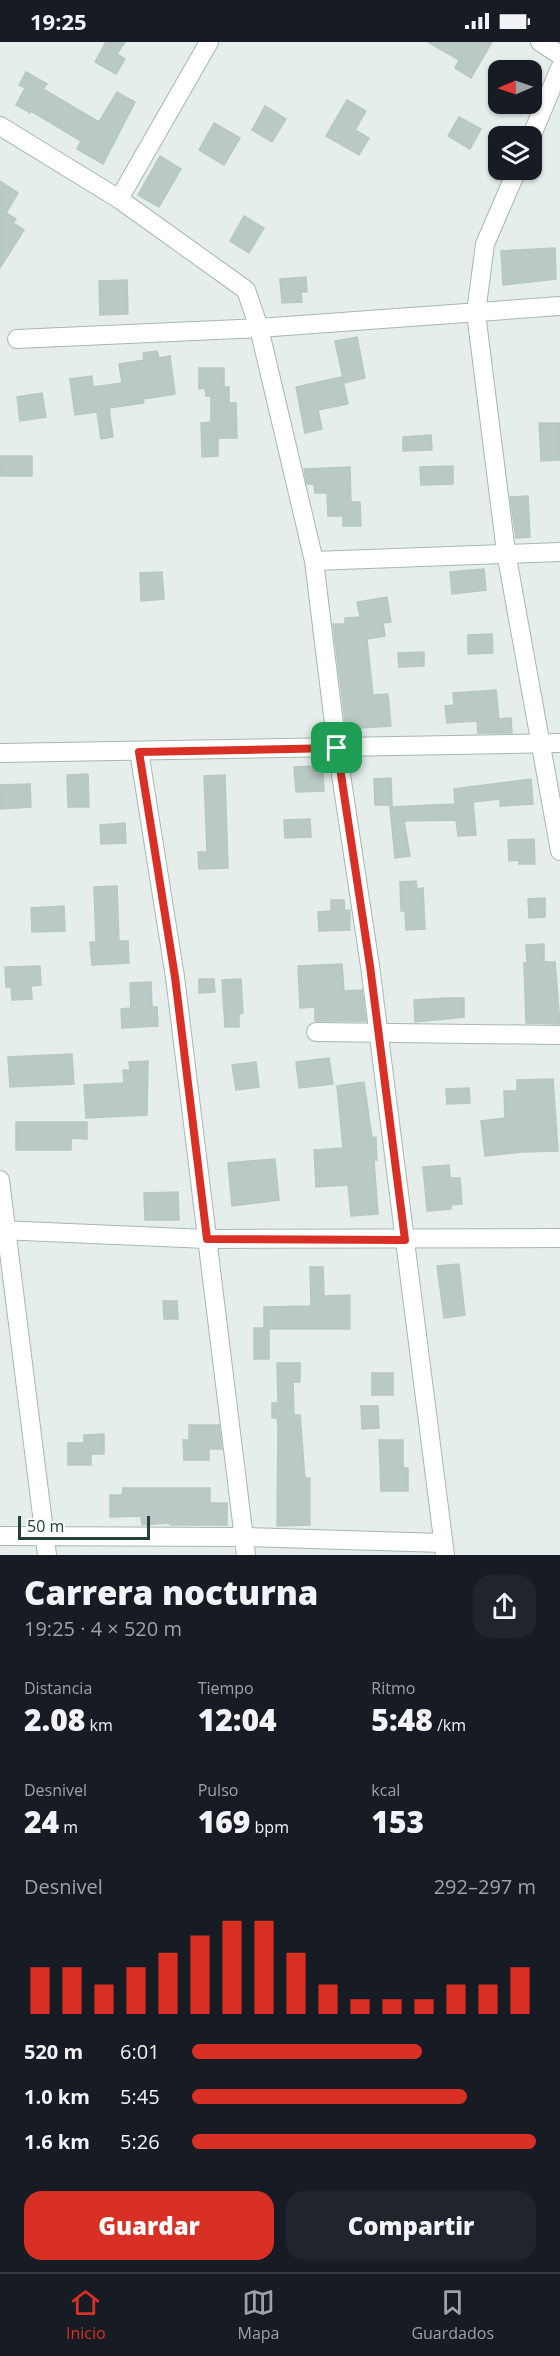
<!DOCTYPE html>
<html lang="es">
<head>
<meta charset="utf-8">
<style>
  :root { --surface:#171b24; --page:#20242c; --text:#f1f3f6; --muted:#9ea1a6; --line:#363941; --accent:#d93025 }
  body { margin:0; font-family:"Open Sans",sans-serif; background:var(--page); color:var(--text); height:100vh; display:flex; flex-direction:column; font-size:22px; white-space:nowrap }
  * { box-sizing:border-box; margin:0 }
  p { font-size:20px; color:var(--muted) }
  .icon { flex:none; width:33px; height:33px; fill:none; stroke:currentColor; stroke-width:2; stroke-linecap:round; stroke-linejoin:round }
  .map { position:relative; height:1513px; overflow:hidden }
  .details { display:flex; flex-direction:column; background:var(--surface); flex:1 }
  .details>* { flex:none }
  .needle { width:39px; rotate:268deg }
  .buttons { position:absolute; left:488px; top:18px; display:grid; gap:12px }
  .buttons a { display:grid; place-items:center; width:54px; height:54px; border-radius:12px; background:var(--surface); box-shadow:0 2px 4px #0004; font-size:30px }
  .scale { position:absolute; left:18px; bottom:15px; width:132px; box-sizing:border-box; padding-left:6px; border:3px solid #24413d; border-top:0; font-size:16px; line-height:21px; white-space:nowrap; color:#24413d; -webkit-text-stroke:4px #f6fbf9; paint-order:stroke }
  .pin { position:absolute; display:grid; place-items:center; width:51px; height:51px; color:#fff; margin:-26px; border-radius:12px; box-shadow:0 3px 9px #0006 }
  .round { display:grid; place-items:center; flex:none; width:63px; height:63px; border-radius:18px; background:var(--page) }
  .overview { display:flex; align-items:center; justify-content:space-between; height:102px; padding:0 24px }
  h1 { font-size:33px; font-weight:800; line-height:45px }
  .stats { display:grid; grid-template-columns:repeat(3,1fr); gap:9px; height:102px; padding:6px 24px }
  .stats div { display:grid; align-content:center }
  .stats b { font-size:30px; font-weight:800 }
  .stats small { font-size:16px; font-weight:400 }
  .stats p { font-size:16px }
  .chart { height:168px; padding:12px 24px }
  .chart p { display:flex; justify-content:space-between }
  .chart svg { width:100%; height:108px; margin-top:6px; stroke:var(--accent); stroke-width:6 }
  .primary-button { display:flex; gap:12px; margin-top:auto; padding:12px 24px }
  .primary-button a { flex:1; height:69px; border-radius:18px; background:var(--accent); color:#fff; font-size:24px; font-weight:800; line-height:69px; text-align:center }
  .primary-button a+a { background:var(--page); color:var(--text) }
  ul { padding:0 24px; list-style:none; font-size:20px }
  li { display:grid; grid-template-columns:96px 72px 1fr; align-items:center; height:45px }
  li i { height:15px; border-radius:8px; background:var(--accent) }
  .status { display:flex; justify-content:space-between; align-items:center; height:42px; padding:0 30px; background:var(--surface); direction:ltr }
  .status svg { height:16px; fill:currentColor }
  .tab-bar { display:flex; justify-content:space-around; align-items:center; height:84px; border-top:2px solid var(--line); background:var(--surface); font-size:16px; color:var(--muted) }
  .tab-bar a { display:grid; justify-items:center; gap:3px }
  .tab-bar .selected { color:var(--accent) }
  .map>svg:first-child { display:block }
  .building { fill:#bac9c5; stroke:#b7c8c3; stroke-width:1.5 }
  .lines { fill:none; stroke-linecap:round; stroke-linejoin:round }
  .minor-casing { stroke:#a7b7b3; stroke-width:20 }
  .minor { stroke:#fff; stroke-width:18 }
  .route-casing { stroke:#fff; stroke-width:12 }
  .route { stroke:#d93025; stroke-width:8 }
</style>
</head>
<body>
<div class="status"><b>19:25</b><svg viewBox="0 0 49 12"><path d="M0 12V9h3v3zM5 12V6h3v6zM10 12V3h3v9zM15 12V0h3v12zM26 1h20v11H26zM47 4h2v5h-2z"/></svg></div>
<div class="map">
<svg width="560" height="1513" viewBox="0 0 560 1513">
  <rect width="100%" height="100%" fill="#e5eeeb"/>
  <g class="building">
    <polygon points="106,0 125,0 117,12 125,17 116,32 95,20"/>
    <polygon points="428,0 492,0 471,36 455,26 459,18"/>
    <polygon points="26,30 47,42 43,47 99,80 117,50 135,60 103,122 77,107 81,99 31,69 30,71 16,63 25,46 19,43"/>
    <polygon points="347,58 366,69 355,88 369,96 359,113 326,94"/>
    <polygon points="265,64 286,77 272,100 252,88"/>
    <polygon points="459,75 481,87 470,107 448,94"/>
    <polygon points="214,81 240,96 224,123 199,108"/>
    <polygon points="160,114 181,127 159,165 138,153"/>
    <polygon points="0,139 18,151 6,171 16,177 13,181 24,188 0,226"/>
    <polygon points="244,174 264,186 249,211 230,199"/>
    <polygon points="555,206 556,237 503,243 501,209"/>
    <polygon points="306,235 307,250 301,250 302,260 282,261 280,237"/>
    <polygon points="127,238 128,272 100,273 99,239"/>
    <polygon points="357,295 365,336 344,341 335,299"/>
    <polygon points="157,309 159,316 170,314 175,352 143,357 144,361 109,366 113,395 101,397 97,370 75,373 70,337 92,334 93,345 122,341 119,322 144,318 143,311"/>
    <polygon points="199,326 224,326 224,345 229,345 229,361 236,361 237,396 218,396 218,414 202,415 201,381 211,380 211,354 206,354 205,346 199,347"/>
    <polygon points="342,335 348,362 318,368 322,387 305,391 296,345"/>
    <polygon points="42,351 46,375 20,379 17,355"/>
    <polygon points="539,381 560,381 560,418 541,419"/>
    <polygon points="431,393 432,408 403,409 403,395"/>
    <rect x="0" y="414" width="32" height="20"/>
    <polygon points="453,424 453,442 421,443 420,425"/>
    <polygon points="350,425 351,460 360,460 361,484 343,484 343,474 328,474 327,451 315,451 314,442 307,442 304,427"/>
    <polygon points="528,454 530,495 516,496 510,455"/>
    <polygon points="484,527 486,548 452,552 450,530"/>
    <polygon points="162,530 164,557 141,559 140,531"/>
    <polygon points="387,555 391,580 383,581 385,594 367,597 373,653 388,652 391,684 346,687 333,582 345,582 345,576 360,575 357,560"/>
    <polygon points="492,592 493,611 468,612 468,593"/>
    <polygon points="424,610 424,624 399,625 398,611"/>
    <polygon points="496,648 499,677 511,676 512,691 478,691 477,679 447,681 445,664 454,663 453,651"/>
    <polygon points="316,724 317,732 323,732 324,749 296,750 294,725"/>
    <polygon points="88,732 89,765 68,765 67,733"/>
    <polygon points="225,733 228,826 199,827 198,810 207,810 204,734"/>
    <polygon points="391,736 392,763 375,763 374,737"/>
    <polygon points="531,737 533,762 500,764 500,757 473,760 476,793 458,794 456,778 404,779 410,814 395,816 390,765 455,762 454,747"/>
    <polygon points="30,742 31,765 0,767 0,743"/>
    <polygon points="310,777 311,795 285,796 284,778"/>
    <polygon points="125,781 126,801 101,802 100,783"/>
    <polygon points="534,797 535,822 519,822 519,818 509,819 508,798"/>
    <polygon points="416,839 417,847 423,846 425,887 406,888 405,869 401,869 400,840"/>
    <polygon points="117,844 119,899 128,899 129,921 92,923 90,900 96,900 94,845"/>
    <polygon points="545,856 545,875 529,876 528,857"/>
    <polygon points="331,858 344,858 345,869 350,868 350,888 319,889 318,870 331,869"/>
    <polygon points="64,864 65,889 32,890 31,866"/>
    <polygon points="544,902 544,920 555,920 560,982 526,981 524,921 527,921 526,903"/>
    <polygon points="342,922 344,949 362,948 366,979 315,979 315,965 300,966 298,924"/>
    <polygon points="40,924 41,943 31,944 32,957 12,958 11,945 6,945 5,925"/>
    <polygon points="199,937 214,937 215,950 199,951"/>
    <polygon points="241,937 243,971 239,972 239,985 225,985 222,938"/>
    <polygon points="151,940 152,965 157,965 158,984 122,986 121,967 131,966 130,941"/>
    <polygon points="446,956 464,956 464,975 415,980 414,958"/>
    <polygon points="72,1012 74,1042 10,1045 8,1015"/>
    <polygon points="329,1016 333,1042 299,1046 296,1020"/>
    <polygon points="148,1019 147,1073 86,1076 84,1043 124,1041 123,1028 130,1028 129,1020"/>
    <polygon points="256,1020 259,1045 236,1048 232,1023"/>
    <polygon points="553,1037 558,1109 522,1110 485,1114 481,1079 505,1076 504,1049 517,1049 517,1038"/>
    <polygon points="364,1040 372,1096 376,1095 377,1118 374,1118 378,1172 351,1174 348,1143 316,1145 314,1108 343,1106 337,1044"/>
    <polygon points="469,1046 470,1061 447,1062 446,1047"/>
    <polygon points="16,1080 87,1080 87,1097 71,1096 71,1108 16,1108"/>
    <polygon points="275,1117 279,1158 232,1164 228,1121"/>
    <polygon points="449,1123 450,1136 460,1136 462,1162 451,1163 451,1167 427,1169 423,1125"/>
    <polygon points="178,1150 179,1178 145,1178 144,1151"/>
    <polygon points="459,1222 465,1273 444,1276 437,1224"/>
    <polygon points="310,1225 323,1225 324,1254 350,1253 350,1287 269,1287 269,1317 254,1317 254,1286 264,1286 264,1265 311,1264"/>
    <polygon points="163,1259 177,1259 178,1277 164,1277"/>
    <polygon points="277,1321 300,1321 300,1340 293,1340 294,1373 300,1373 305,1436 310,1436 310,1483 277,1484 278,1384 277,1376 272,1376 272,1361 278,1361"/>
    <rect x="372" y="1331" width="21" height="22"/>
    <polygon points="361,1364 378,1364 379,1386 362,1387"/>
    <polygon points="189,1383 219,1383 222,1407 209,1407 209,1418 184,1418 183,1398 189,1398"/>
    <polygon points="104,1392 104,1412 91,1412 91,1423 68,1423 68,1401 84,1401 84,1393"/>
    <polygon points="379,1398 403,1398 403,1426 408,1426 408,1449 381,1449"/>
    <polygon points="123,1446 210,1446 210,1461 227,1461 227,1483 170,1483 170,1481 142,1483 141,1474 110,1475 110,1453 122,1453"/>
  </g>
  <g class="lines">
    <defs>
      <g id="minor">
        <polyline points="540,0 560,13"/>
        <polyline points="0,84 119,157 246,248 259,286 314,519 337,706 370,924 445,1513"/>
        <polyline points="531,95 560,26"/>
        <polyline points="517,128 485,202 476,271 506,510 560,809"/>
        <polyline points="119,157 209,0"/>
        <polyline points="17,297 259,286 560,264"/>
        <polyline points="314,519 560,510"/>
        <polyline points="139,709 175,935 246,1513"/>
        <polyline points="0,711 560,701"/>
        <polyline points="316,990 560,993"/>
        <polyline points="0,1138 47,1513"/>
        <polyline points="0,1188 207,1197 560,1196"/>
        <polyline points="0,1494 244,1495 443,1501"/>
      </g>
    </defs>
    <use href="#minor" class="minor-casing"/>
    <use href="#minor" class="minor"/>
  </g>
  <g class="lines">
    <defs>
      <polygon id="route" points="337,706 370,924 405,1198 207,1197 175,935 139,710"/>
    </defs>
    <use href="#route" class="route-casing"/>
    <use href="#route" class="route"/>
  </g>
</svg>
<div class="buttons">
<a><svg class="needle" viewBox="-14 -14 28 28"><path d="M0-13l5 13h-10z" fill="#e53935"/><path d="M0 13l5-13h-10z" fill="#9ea1a6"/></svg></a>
<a><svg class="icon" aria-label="layers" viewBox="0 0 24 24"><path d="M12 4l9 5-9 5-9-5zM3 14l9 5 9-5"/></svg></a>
</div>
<div class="scale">50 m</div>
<div class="pin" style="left:337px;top:706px;background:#1e9e55"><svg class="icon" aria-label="arrive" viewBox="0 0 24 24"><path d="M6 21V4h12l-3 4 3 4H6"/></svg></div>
</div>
<section class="details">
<div class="overview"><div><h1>Carrera nocturna</h1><p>19:25 · 4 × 520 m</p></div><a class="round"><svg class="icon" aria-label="share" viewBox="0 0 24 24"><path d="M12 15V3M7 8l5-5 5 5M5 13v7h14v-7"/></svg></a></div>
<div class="stats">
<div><p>Distancia</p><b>2.08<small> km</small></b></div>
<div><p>Tiempo</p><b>12:04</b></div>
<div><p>Ritmo</p><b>5:48<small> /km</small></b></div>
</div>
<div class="stats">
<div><p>Desnivel</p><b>24<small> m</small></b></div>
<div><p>Pulso</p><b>169<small> bpm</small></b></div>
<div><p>kcal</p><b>153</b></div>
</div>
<div class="chart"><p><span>Desnivel</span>292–297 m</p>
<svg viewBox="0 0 160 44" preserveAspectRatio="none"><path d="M5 44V25M15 44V25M25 44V32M35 44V25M45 44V19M55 44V12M65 44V6M75 44V6M85 44V19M95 44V32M105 44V38M115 44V38M125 44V38M135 44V32M145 44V32M155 44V25"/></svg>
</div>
<ul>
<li><b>520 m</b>6:01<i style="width:67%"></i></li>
<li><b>1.0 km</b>5:45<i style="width:80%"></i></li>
<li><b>1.6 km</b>5:26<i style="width:100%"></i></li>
</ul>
<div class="primary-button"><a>Guardar</a><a>Compartir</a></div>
</section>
<nav class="tab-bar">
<a class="selected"><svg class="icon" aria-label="home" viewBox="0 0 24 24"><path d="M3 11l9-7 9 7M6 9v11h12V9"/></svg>Inicio</a>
<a><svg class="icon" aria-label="map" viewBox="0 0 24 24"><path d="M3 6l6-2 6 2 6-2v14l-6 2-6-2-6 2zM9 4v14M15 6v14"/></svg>Mapa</a>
<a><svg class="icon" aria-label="saved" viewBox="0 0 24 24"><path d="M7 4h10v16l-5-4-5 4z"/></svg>Guardados</a>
</nav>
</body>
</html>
